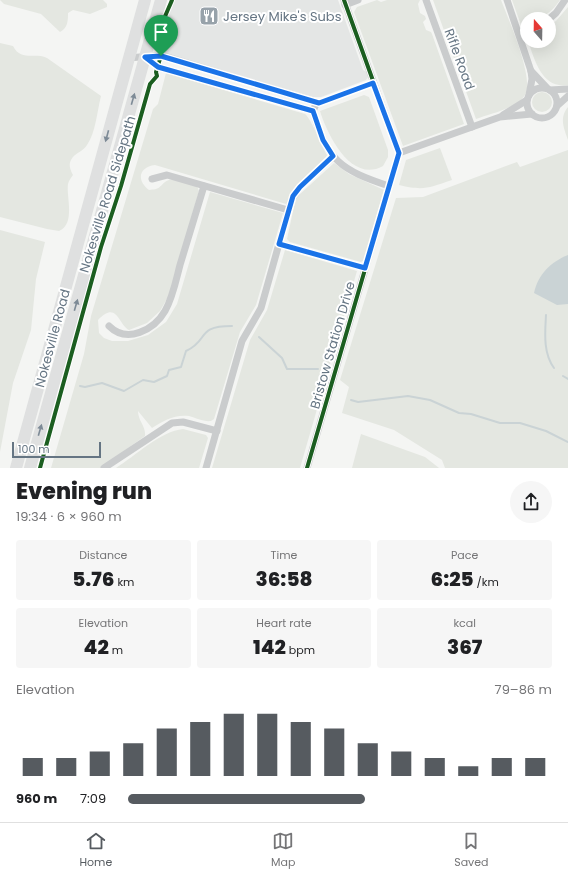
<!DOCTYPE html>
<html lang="en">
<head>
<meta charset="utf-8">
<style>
  :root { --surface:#fff; --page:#f6f6f6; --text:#202124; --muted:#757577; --line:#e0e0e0; --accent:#565b60 }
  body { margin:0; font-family:Poppins,sans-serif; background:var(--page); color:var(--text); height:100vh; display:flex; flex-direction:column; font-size:15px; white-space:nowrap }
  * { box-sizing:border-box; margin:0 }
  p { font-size:13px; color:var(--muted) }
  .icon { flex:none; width:22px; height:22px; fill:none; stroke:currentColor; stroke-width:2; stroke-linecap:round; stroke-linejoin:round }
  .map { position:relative; height:468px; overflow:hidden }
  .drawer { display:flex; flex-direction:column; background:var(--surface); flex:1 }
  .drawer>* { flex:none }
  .needle { width:26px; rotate:340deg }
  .tools { position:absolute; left:520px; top:12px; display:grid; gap:8px }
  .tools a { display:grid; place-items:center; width:36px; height:36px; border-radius:50%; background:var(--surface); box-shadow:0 4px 16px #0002; font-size:20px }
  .scale { position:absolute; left:12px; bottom:10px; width:89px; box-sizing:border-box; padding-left:4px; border:2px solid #657583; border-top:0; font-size:11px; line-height:14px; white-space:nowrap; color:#657583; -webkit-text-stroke:3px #fff; paint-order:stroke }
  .pin { position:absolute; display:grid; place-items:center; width:34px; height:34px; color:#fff; margin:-41px -17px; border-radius:50% 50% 50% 0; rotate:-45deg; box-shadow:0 0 4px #0007 }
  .pin .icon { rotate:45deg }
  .round { display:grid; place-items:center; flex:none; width:42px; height:42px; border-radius:21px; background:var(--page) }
  .overview { display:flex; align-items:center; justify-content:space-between; height:68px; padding:0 16px }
  h1 { font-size:22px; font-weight:800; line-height:30px }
  .figures { display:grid; grid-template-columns:repeat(3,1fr); gap:6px; height:68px; padding:4px 16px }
  .figures div { display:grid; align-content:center; border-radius:4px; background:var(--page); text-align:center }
  .figures b { font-size:20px; font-weight:800 }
  .figures small { font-size:11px; font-weight:400 }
  .figures p { font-size:11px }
  .chart { height:112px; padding:8px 16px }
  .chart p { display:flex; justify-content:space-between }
  .chart svg { width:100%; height:72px; margin-top:4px; stroke:var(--accent); stroke-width:6 }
  ul { padding:0 16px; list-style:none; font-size:13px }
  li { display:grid; grid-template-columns:64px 48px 1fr; align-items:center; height:30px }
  li i { height:10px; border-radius:5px; background:var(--accent) }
  .tabs { display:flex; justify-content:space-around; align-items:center; height:56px; border-top:1px solid var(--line); background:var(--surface); font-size:11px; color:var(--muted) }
  .tabs a { display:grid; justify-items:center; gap:2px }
  .tabs .on { color:var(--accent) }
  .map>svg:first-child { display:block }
  .built { fill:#e4e6e5 }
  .green { fill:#e4e7e1 }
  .water { fill:#cad3d5 }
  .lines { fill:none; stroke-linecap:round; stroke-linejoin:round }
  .stream { stroke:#cad3d5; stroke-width:2 }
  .minor { stroke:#cacccd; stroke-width:7 }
  .trunk { stroke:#dfe0e0; stroke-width:12 }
  .cycleway-casing { stroke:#fff; stroke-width:6 }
  .cycleway { stroke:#1b5e20; stroke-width:4 }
  .oneway { fill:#7d8a96 }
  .route-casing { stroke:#fff; stroke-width:8 }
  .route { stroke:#1a73e8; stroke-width:5 }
  .labels { text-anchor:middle; stroke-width:4; stroke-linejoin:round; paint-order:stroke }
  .poi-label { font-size:13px; fill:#657583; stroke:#fff; text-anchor:start }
  .street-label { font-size:13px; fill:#657583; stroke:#fff }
</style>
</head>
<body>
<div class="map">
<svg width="568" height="468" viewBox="0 0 568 468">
  <rect width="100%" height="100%" fill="#f4f5f3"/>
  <polygon class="built" points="169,0 338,0 363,70 367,72 368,77 366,80 321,97 313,97 165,54 158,48 156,37"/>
  <g class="green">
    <path d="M0 0H103L107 4V7L90 14 73 10 68 13C68 20 68 28 60 32L41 14 4 4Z"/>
    <polygon points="377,0 381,2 387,0 420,0 418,4 420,13 425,16 426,19 423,22 426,30 431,32 432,34 464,124 403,146 354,12 357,7"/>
    <path d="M433 0H501C508 18 535 79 525 95 516 109 491 113 476 119Z"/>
    <path d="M512 0H560C551 13 543 19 527 19V23L521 25Z"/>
    <path d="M568 7V85C542 89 535 61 528 41H549V25L556 21Z"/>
    <path d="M0 43 13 46C21 62 35 52 47 58L101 96C97 111 96 132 87 145 83 152 74 153 71 160 68 165 71 171 73 175 71 178 69 180 68 184 66 196 76 224 59 231L47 229 0 217Z"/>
    <path d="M166 73 305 114C312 120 321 145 327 155L326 158 309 174 286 204 155 165C139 167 136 180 149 190 160 189 158 188 165 182 172 176 189 184 197 186L199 191 169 295 164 304 160 311 147 323 129 330C118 324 117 300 98 320L99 333 104 338 112 341H128L148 335 166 322 177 304 210 192 283 213 256 305 240 332 214 419 211 421C204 422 196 418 189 416 175 414 163 421 152 428L138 411C138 421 146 426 145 436L100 468H51L84 354 91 316 153 109 158 104Z"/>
    <circle cx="542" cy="102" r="10"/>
    <path d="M364 95 369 97 388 150V157L383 166C351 184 327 134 320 111Z"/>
    <path d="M568 107V140C564 128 559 118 568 107Z"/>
    <path d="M440 148 452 180C428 188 424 191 399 185L406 160Z"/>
    <polygon points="568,150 568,468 445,468 442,460 394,430 342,413 349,387 340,380 396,198 423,197 517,162 520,167"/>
    <polygon points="334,163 349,174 384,190 364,260 361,262 290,242 287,239 295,202 299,195"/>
    <polygon points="0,230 45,242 36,279 31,330 13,383 0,452"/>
    <polygon points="285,250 357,271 300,468 212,468 250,340 267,310"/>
    <path d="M183 429 206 435 208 438 199 468H116C135 456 161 431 183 429Z"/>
    <polygon points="361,434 425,457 439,468 352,468"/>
  </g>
  <path class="water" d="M568 255V304L557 305 534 293C538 274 551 262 568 255Z"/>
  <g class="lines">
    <g class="stream">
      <path d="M546 315C545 333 543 353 554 368"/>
      <polyline points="259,337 282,358 287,369 318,369"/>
      <polyline points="563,376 568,379"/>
      <path d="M80 386 85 387 102 383 124 391 143 380 154 382 167 376 169 370 181 367 186 351C210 340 195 326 232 326"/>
      <polyline points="351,400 358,402 408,396 430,400 459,413 471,414 500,423 520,423 546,431 568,442"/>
    </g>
    <g class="minor">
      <polyline points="426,0 472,127"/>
      <polyline points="507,0 531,71 532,79 529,95"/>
      <polyline points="345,5 358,0"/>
      <polyline points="549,19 556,13 565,0"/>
      <polyline points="519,32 527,29"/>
      <polyline points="145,57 158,67 313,111"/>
      <polyline points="129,58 161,55 319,103"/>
      <polyline points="531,71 547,88"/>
      <path d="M373 83 316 104 313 111C327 161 341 170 389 186"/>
      <circle cx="542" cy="103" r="15"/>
      <polyline points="550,90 568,89"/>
      <polyline points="557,106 568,96"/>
      <polyline points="503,115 527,100"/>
      <polyline points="399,153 500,117 532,114"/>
      <polyline points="152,179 167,175 288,210"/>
      <polyline points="279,244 365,268"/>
      <path d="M109 326C127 344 154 330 165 311 173 297 176 280 180 265 188 238 196 212 204 186"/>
      <polyline points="104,468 172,423 183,422 217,431"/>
      <polyline points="206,468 242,341 261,308 291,201 300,187 333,157"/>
      <polyline points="307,468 399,153 344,0"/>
    </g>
    <g class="trunk">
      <polyline points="16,468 145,0"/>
      <polyline points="30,468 161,0"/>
    </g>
    <defs>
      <g id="cycleway">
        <path d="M40 468 101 247 121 186 150 84 157 76 156 72 163 49C153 37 167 13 172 0"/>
        <polyline points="307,468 399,153 344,0"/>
      </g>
    </defs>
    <use href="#cycleway" class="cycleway-casing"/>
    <use href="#cycleway" class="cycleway"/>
  </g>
  <defs><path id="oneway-solid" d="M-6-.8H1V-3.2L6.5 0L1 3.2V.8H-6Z"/></defs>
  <g class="oneway">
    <use href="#oneway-solid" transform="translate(133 99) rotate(-74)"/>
    <use href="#oneway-solid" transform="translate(107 136) rotate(105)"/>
    <use href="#oneway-solid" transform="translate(76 305) rotate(-74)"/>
    <use href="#oneway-solid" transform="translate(40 430) rotate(-74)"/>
  </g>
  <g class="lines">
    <defs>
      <polygon id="route" points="161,56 319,103 373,83 399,153 365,268 279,244 293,196 300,187 333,156 323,140 313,111 158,67 145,57"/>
    </defs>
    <use href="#route" class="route-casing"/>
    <use href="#route" class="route"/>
  </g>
  <defs>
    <symbol id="restaurant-square" viewBox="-11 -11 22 22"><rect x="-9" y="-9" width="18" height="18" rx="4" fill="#97a2aa" stroke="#fff"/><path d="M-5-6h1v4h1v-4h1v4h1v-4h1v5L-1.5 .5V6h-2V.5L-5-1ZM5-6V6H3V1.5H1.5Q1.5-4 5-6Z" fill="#fff"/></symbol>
  </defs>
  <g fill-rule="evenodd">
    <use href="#restaurant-square" x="198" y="5" width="22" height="22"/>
  </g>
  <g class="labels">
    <g class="poi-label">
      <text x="223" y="21">Jersey Mike's Subs</text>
    </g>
    <g class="street-label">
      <text transform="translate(460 59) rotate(70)" y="5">Rifle Road</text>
      <text transform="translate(107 194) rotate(-73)" y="5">Nokesville Road Sidepath</text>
      <text transform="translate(52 338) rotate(-75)" y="5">Nokesville Road</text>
      <text transform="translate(332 345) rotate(-74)" y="5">Bristow Station Drive</text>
    </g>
  </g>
</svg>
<div class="tools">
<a><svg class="needle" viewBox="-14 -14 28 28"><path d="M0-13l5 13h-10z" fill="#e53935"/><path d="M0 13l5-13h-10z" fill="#757577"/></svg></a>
</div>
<div class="scale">100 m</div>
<div class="pin" style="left:161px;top:56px;background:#1e9e55"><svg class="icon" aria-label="arrive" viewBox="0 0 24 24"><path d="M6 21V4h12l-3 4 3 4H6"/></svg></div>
</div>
<section class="drawer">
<div class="overview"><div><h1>Evening run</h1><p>19:34 · 6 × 960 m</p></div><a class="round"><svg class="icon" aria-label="share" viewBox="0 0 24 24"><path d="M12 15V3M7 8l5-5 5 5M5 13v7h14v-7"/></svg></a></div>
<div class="figures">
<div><p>Distance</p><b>5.76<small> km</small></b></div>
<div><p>Time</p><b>36:58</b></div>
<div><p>Pace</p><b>6:25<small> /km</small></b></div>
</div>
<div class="figures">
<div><p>Elevation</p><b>42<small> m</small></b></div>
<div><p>Heart rate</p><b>142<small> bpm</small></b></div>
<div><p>kcal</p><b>367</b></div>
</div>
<div class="chart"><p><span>Elevation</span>79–86 m</p>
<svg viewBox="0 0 160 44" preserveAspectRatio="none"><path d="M5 44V33M15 44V33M25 44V29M35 44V24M45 44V15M55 44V11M65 44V6M75 44V6M85 44V11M95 44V15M105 44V24M115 44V29M125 44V33M135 44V38M145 44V33M155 44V33"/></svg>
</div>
<ul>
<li><b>960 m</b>7:09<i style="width:56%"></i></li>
</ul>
</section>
<nav class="tabs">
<a class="on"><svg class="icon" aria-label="home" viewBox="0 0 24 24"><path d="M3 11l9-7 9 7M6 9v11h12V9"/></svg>Home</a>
<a><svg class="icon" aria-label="map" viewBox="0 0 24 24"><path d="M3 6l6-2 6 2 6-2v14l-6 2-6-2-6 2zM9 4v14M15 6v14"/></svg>Map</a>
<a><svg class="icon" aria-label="saved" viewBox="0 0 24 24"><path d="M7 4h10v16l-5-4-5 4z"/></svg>Saved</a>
</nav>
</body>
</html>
